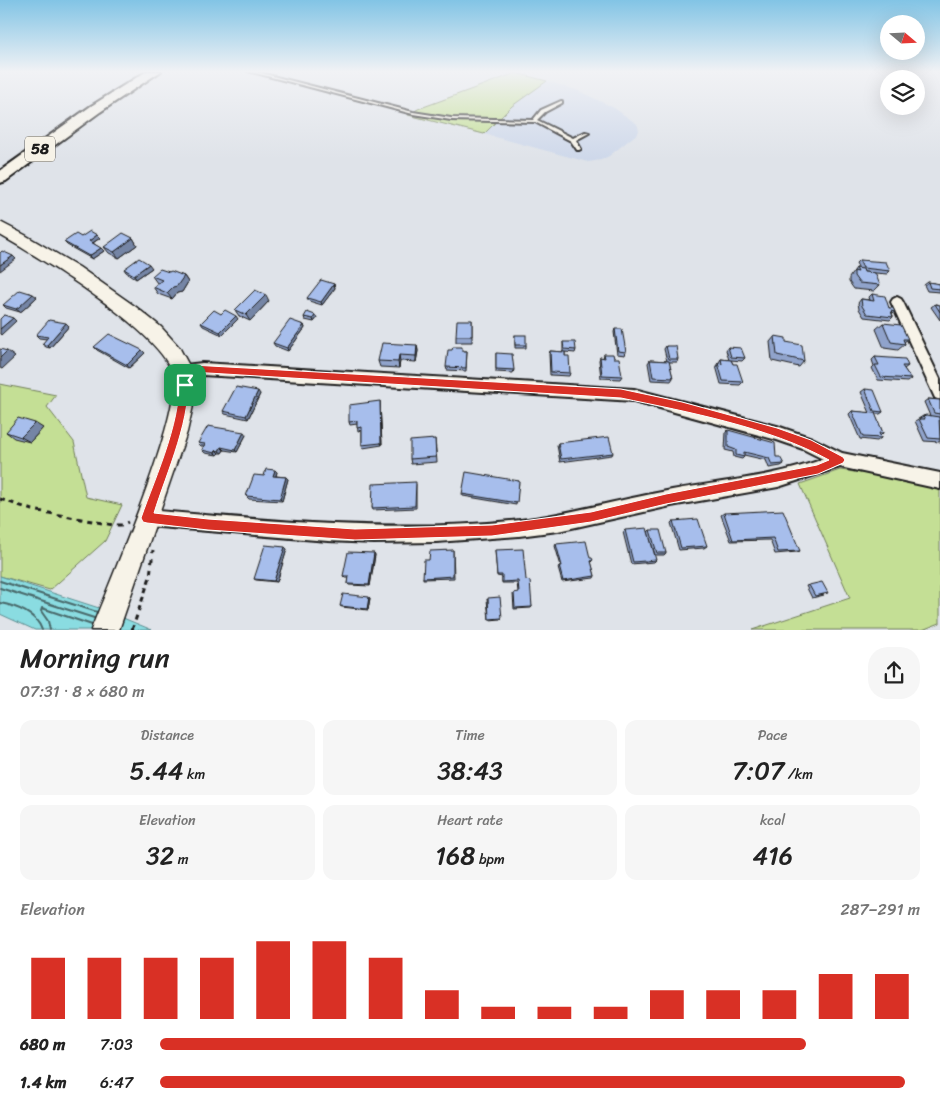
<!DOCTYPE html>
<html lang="en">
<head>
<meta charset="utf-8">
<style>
  :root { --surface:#fff; --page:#f6f6f6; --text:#222; --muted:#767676; --accent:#d93025 }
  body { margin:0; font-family:Sriracha,sans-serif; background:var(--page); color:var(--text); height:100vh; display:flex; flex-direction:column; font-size:19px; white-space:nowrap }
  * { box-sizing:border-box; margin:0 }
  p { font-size:16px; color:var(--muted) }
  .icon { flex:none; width:28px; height:28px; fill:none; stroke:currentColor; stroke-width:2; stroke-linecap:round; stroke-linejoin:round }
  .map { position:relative; height:630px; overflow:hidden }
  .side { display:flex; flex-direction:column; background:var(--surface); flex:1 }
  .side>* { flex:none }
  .needle { width:32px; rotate:109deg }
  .tools { position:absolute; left:880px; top:15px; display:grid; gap:10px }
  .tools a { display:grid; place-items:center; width:45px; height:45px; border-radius:50%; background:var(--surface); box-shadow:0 5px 20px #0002; font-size:25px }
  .pin { position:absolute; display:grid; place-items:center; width:42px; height:42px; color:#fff; margin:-21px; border-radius:10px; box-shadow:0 2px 8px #0006 }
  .round { display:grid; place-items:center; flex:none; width:52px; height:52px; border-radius:20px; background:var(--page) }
  .summary { display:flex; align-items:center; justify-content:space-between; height:85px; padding:0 20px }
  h1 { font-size:28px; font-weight:600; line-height:38px }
  .metrics { display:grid; grid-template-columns:repeat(3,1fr); gap:8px; height:85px; padding:5px 20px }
  .metrics div { display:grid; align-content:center; border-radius:12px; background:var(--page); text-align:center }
  .metrics b { font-size:25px; font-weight:600 }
  .metrics small { font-size:14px; font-weight:400 }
  .metrics p { font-size:14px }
  .chart { height:140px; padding:10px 20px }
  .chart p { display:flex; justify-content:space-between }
  .chart svg { width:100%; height:90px; margin-top:5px; stroke:var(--accent); stroke-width:6 }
  ul { padding:0 20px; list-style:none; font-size:16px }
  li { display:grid; grid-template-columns:80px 60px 1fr; align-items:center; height:38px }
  li i { height:12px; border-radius:6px; background:var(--accent) }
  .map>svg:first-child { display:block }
  .built { fill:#ced8ea }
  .green { fill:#c4df95; stroke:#707e58 }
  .water { fill:#8adce1; stroke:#5e8f92 }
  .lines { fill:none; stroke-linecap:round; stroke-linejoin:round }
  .shore { stroke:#48696b; stroke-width:2 }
  .lane-casing { stroke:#1c1c1c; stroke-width:4 }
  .street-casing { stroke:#1c1c1c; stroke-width:4 }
  .secondary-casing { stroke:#1c1c1c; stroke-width:3 }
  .primary-casing { stroke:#1c1c1c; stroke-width:4 }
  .path { stroke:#1c1c1c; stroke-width:3; stroke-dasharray:5 5; stroke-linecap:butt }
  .lane { fill:#f7f3e8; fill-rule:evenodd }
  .street { fill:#f7f3e8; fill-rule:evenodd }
  .secondary { fill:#f7f3e8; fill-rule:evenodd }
  .primary { fill:#f7f3e8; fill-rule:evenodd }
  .wall { fill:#90a3cb; stroke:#1c1c1c }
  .shaded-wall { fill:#7585a5; stroke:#1c1c1c }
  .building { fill:#a7beec; stroke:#1c1c1c }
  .route { fill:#d93025; stroke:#fff; fill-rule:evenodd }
  .labels { text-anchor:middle; stroke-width:4; stroke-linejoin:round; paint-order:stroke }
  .shield { fill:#f7f3e8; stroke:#5e5c59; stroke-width:1 }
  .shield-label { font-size:15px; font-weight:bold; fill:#1c1c1c }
</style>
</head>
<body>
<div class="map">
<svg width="940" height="630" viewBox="0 0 940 630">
  <rect width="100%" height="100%" fill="#dfe3e9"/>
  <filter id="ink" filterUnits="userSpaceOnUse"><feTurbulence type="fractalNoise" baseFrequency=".02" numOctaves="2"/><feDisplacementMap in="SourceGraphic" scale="10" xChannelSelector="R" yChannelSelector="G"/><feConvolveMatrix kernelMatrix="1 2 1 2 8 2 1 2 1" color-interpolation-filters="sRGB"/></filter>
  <g filter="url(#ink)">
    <polygon class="built" points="547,81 579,91 614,108 637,124 639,130 638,133 609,156 601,160 588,162 484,134 512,106"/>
    <g class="green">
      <polygon points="516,73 547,81 512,106 484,134 408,115 418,109"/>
      <polygon points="0,384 56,395 47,407 74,442 86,497 122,505 105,541 50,590 0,576"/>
      <polygon points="840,470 904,479 940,487 940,623 922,630 752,630 850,598 800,484"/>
    </g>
    <polygon class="water" points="0,576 99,608 152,630 35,630 0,614"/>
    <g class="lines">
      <g class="shore">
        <polyline points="0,581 97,612"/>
        <polyline points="0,588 94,618"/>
        <path d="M0 603C16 606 37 614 42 630"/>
        <polyline points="50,630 48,621 41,611 42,608 92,625"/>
      </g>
      <defs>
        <polygon id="lane" points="248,71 253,71 413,112 451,118 533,120 541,110 561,101 562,101 562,103 545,112 537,120 573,138 585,132 589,133 576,140 581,149 579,150 577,150 571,141 535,122 451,120 413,114"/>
        <g id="street">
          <polygon points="897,297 901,299 903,302 940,379 940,400 935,398 891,302 893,299"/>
          <path d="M202 363 634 389 777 426 812 438 842 453 940 473V489L840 467 778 487 671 506 558 531 519 536 436 542 374 543 328 541 147 526 141 524 139 518 141 512 147 510C272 521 395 533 520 520 571 514 621 499 672 490 722 481 775 477 823 459L803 449 777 440 634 401 202 375 182 376 177 374 175 370 177 366Z"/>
        </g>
        <path id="secondary" d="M0 222 25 235 79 267 136 307 161 327 179 347 194 375 195 397 187 432 119 630H91C108 586 184 411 173 374 159 330 42 259 0 235Z"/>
        <polygon id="primary" points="147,71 161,71 100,112 6,181 0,183 0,171 91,106"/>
      </defs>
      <use href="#lane" class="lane-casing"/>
      <use href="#street" class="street-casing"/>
      <use href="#secondary" class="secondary-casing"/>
      <use href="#primary" class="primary-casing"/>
      <g class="path">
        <polyline points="0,499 33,510 113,525 122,525 128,522"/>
        <polyline points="132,630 150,577 153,550"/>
      </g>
      <use href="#lane" class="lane"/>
      <use href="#street" class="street"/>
      <use href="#secondary" class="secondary"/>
      <use href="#primary" class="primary"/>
    </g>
    <g class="wall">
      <polygon points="97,235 100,238 93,243 104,251 92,259 67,245 64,242 81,237"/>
      <polygon points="133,238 137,245 119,258 109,253 104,247"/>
      <polygon points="859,260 890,271 887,274 864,272 880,285 874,291 854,289 849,282 849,278 851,275 856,268 859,269 856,263"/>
      <polygon points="152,268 136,279 126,272 124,269"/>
      <polygon points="169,272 184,276 188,282 182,292 177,293 172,299 158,294 153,287 158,283 157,283 152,276"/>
      <polygon points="928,282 940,284 940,292 927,291 924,285"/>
      <polygon points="334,284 335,288 322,305 309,301 307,298"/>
      <polygon points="872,294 895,312 892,314 893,317 890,320 864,317 859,309 858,303 861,299 870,300 869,297"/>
      <polygon points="37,297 23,310 20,312 6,308 3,305"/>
      <polygon points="269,301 250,321 239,316 235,310"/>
      <polygon points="935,304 940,305 940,320 931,307"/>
      <polygon points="221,314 238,319 222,335 203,326 201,323"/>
      <polygon points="315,315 317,318 314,322 305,320 304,317"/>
      <polygon points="472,320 472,342 456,342 456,336"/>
      <polygon points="883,323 908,339 904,342 905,344 898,350 884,348 876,329"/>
      <polygon points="304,325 305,328 288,351 275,346 273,343"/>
      <polygon points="69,326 50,348 46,347 42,344 47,339 39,338 36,335"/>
      <polygon points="615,329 626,352 625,355 617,354 614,332"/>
      <polygon points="515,335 526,345 526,348 515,348"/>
      <polygon points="775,336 786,342 804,361 799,367 772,361 770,342"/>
      <polygon points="563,342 576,350 575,353 565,352 565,356 570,373 569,376 550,375 549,354 550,351 563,352"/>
      <polygon points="417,345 418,351 416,362 400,361 399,368 380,367 378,361"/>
      <polygon points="666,346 678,359 677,362 669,362 673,378 671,381 651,380 648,363 650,360 667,361 664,349"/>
      <polygon points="94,347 145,353 129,368 97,350"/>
      <polygon points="728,347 745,358 742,361 731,360 733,364 743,382 740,385 721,384 716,366 718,363 719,364 719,362 721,359 729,360 726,350"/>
      <polygon points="462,351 467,351 466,371 447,370 446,367"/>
      <polygon points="496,353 514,370 513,373 496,372"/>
      <polygon points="604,354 614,358 622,376 620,379 601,378 599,360 600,357 603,358"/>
      <polygon points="875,357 908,366 904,369 911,379 907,382 878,380 872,368 874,366 872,360"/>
      <polygon points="865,389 883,412 880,414 875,414 883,433 880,436 881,438 877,441 860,439 849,414 852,411 870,413 861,392"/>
      <polygon points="260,394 248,419 225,414 223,411"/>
      <polygon points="928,399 940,400 940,442 924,441 915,421 923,416 930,416 924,402"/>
      <polygon points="380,403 382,445 363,448 362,445 362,430 358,431 357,424 350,425 349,422"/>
      <polygon points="43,428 30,442 14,438 6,432"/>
      <polygon points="728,430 776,457 784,464 781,466 769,468 766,460 744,455 744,457 742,459 734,457 733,452 725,450 726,432"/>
      <polygon points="246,435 237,452 224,450 222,453 219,453 217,455 205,453 202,450 204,446 201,446 198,443"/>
      <polygon points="435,439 437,462 411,464 410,459"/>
      <polygon points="558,443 613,453 612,455 560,462 557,445"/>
      <polygon points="277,472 276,476 286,477 288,479 282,501 249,499 246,496 264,476"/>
      <polygon points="519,481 516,505 463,496 462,494"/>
      <polygon points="416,484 416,508 373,510 372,508"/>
      <polygon points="724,513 800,551 797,552 775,554 770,540 731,541 721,515"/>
      <polygon points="673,521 707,546 704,548 679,550 671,523"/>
      <polygon points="625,530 656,560 654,562 631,564 623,532"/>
      <polygon points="650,530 666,553 664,555 655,555 648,532"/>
      <polygon points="556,544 593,560 591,562 595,576 594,578 562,582 558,568 559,566 561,566 555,546"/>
      <polygon points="285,547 287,549 277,582 256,580 254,579"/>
      <polygon points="453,550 454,578 423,579 423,578 429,560"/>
      <polygon points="495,550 526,580 532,607 531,608 514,609 513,594 514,593 518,592 517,583 502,583 502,577 497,576"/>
      <polygon points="374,553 375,555 370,586 349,585 348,584 349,578 345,578 343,576"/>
      <polygon points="809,585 824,595 812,598 806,586"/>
      <polygon points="370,598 368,610 342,607 340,606"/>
      <polygon points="487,599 502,618 501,619 489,620"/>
    </g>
    <g class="shaded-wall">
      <polygon points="97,235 100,238 91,244 89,241"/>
      <polygon points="133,238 137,245 119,258 114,252"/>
      <polygon points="101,248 104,251 92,259 89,256"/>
      <polygon points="13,256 16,259 0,271 0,265"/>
      <polygon points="149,264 152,268 136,279 134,275"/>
      <polygon points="184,276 188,282 182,292 177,293 172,299 167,293"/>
      <polygon points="334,284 335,288 322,305 321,302"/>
      <polygon points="33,294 37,297 23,310 20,312 16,309"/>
      <polygon points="266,295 269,301 250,321 246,315"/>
      <polygon points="315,315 317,318 314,322 313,319"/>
      <polygon points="236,316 238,319 222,335 220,332"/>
      <polygon points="13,318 16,321 1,335 0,334 0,329"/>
      <polygon points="66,323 69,326 50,348 47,345"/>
      <polygon points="304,325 305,328 288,351 287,348"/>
      <polygon points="417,345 418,351 416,362 416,356"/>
      <polygon points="142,350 145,353 129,368 127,365"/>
      <polygon points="7,351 15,357 2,369 0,368 0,358"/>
      <polygon points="399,355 400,361 399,368 398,362"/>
      <polygon points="258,391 260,394 248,419 246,416"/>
      <polygon points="380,401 380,403 382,445 381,443"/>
      <polygon points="35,423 43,428 30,442 21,437"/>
      <polygon points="244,432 246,435 237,452 235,450"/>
      <polygon points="221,447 224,450 222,453 219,451"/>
      <polygon points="216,450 219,453 217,455 215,453"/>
      <polygon points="275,470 277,472 275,479 273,476"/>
      <polygon points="286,477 288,479 282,501 280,499"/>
      <polygon points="285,547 287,549 277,582 274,581"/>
      <polygon points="374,553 375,555 370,586 369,585"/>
      <polygon points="369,597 370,598 368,610 367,609"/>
    </g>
    <g class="building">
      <polygon points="90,231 97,235 89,241 101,248 89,256 64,242 76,234 81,237"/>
      <polygon points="123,233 133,238 114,252 104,247"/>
      <polygon points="2,251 13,256 0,265 0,253"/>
      <polygon points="139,258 149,264 134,275 124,269"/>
      <polygon points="859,260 886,262 890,271 863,268"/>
      <polygon points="856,268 863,269 864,272 875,273 880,285 859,283 854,276 854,271 858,272"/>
      <polygon points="160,269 169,272 171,271 184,276 177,286 173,287 167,293 153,287 162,280 152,276"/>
      <polygon points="321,280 334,284 321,302 307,298"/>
      <polygon points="928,282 940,284 940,289 930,288"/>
      <polygon points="20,290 33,294 19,307 16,309 3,305"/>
      <polygon points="255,290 266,295 246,315 235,310"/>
      <polygon points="872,294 885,296 889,308 893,308 895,312 891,311 893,317 867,314 862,306 861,299 874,301"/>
      <polygon points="935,304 940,305 940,312"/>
      <polygon points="214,310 221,314 225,310 236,316 220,332 201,323"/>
      <polygon points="307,312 315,315 313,319 304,317"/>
      <polygon points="4,315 13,318 0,329 0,319"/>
      <polygon points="49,320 66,323 47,345 42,344 48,337 36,335"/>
      <polygon points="290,320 304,325 287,348 273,343"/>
      <polygon points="457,320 472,320 472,336 456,336"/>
      <polygon points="883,323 901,325 908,339 903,339 905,344 891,342"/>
      <polygon points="615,329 622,329 626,352 618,351"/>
      <polygon points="109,334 142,350 127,365 94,347"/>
      <rect x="515" y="335" width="11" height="10"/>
      <polygon points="775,336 786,338 786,342 802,345 804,361 777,355"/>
      <polygon points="563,342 575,342 576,350 564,349"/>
      <polygon points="382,343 417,345 416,356 399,355 398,362 378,361"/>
      <polygon points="666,346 676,346 678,359 669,359"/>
      <polygon points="453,347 462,347 462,351 467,351 466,368 446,367 448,350 452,350"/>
      <polygon points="728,347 741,348 745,358 731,357"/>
      <polygon points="0,349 7,351 0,358"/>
      <polygon points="550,351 565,352 565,356 569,356 570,373 551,372"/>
      <polygon points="496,353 512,354 514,370 496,369"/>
      <polygon points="604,354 613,354 614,358 619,358 622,376 602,375 600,357 605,358"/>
      <polygon points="875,357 905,359 908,366 902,366 911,379 881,377 875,365 879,365"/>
      <polygon points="721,359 731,360 733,364 737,364 743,382 723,381 718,363 722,364"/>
      <polygon points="650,360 669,361 673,378 653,377"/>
      <polygon points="236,387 258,391 246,416 223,411"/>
      <polygon points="865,389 874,390 883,412 874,411"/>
      <polygon points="928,399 940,400 940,414 934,413"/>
      <polygon points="380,401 381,443 362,445 362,427 357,428 357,421 349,422 349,405"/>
      <polygon points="852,411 875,413 883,433 879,433 881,438 863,437"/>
      <polygon points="926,415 939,417 940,439 928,438 919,419 925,419 923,416"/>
      <polygon points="18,418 35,423 21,437 6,432"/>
      <polygon points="208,426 244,432 235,450 221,447 219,451 216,450 215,453 202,450 205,444 198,443"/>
      <polygon points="728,430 775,443 776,457 780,457 784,464 772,465 769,458 744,452 744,457 736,455 736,450 728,447"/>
      <polygon points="609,437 613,453 561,459 558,443"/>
      <polygon points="435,439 436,457 410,459 410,441"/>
      <polygon points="266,469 275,470 273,476 286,477 280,499 246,496 254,475 264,476"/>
      <polygon points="466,472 519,481 517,503 462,494"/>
      <polygon points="416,482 415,506 372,508 373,484"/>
      <polygon points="783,510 800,551 778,552 773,538 733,540 724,513"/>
      <polygon points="698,519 707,546 681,548 673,521"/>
      <polygon points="647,528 656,560 633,562 625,530"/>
      <polygon points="650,530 660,530 666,553 657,553"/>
      <polygon points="586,541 590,558 592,558 593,560 591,561 595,576 563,581 559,566 562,566 556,544"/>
      <polygon points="265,545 285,547 274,581 254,579"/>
      <polygon points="523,549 526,580 530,581 532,607 515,608 514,593 519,592 518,581 502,582 502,575 497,575 495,550"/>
      <polygon points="453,550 453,576 423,578 424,560 429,560 430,551"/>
      <polygon points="348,552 374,553 369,585 348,584 349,576 343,576"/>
      <polygon points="822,582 828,593 815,596 809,585"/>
      <polygon points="343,594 369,597 367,609 340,606"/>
      <polygon points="500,597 502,618 489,619 488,598"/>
    </g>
  </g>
  <linearGradient id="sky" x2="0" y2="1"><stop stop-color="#82c4e5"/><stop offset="0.45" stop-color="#f1f2f5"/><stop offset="1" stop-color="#f1f2f5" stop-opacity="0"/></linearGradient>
  <rect width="940" height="159" fill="url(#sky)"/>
  <path class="route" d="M192 365 621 389 682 402 777 428 811 440 843 457 845 460 843 463 818 474 666 504 591 522 492 536 355 540 208 530 147 523 143 522 141 518C156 475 185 414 178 370L182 366ZM192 372 621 398C688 412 769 427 829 460L817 465 666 494 591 512 492 525 355 529 208 519 154 513C166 474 194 413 187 373Z"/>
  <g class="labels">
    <rect class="shield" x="25" y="136.5" width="30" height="25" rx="4"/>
    <g class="shield-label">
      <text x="40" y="154">58</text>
    </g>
  </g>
</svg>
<div class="tools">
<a><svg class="needle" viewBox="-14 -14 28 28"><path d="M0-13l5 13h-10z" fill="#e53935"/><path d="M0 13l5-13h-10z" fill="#767676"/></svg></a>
<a><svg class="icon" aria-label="layers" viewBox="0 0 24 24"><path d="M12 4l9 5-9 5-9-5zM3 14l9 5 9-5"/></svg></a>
</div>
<div class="pin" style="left:185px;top:385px;background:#1e9e55"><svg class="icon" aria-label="arrive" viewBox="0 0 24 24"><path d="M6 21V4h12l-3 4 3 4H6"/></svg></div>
</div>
<section class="side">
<div class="summary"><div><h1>Morning run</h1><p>07:31 · 8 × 680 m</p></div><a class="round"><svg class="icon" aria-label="share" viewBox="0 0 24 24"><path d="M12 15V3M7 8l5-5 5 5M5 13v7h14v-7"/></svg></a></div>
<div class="metrics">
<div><p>Distance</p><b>5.44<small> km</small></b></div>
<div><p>Time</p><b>38:43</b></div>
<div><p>Pace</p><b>7:07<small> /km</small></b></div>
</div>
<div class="metrics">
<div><p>Elevation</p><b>32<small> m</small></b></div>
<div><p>Heart rate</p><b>168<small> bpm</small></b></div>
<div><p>kcal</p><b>416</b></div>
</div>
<div class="chart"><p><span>Elevation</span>287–291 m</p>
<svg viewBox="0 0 160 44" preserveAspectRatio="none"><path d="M5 44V14M15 44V14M25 44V14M35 44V14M45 44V6M55 44V6M65 44V14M75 44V30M85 44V38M95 44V38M105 44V38M115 44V30M125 44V30M135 44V30M145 44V22M155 44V22"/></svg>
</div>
<ul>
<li><b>680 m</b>7:03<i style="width:85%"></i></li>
<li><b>1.4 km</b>6:47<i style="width:98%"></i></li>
</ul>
</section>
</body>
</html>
